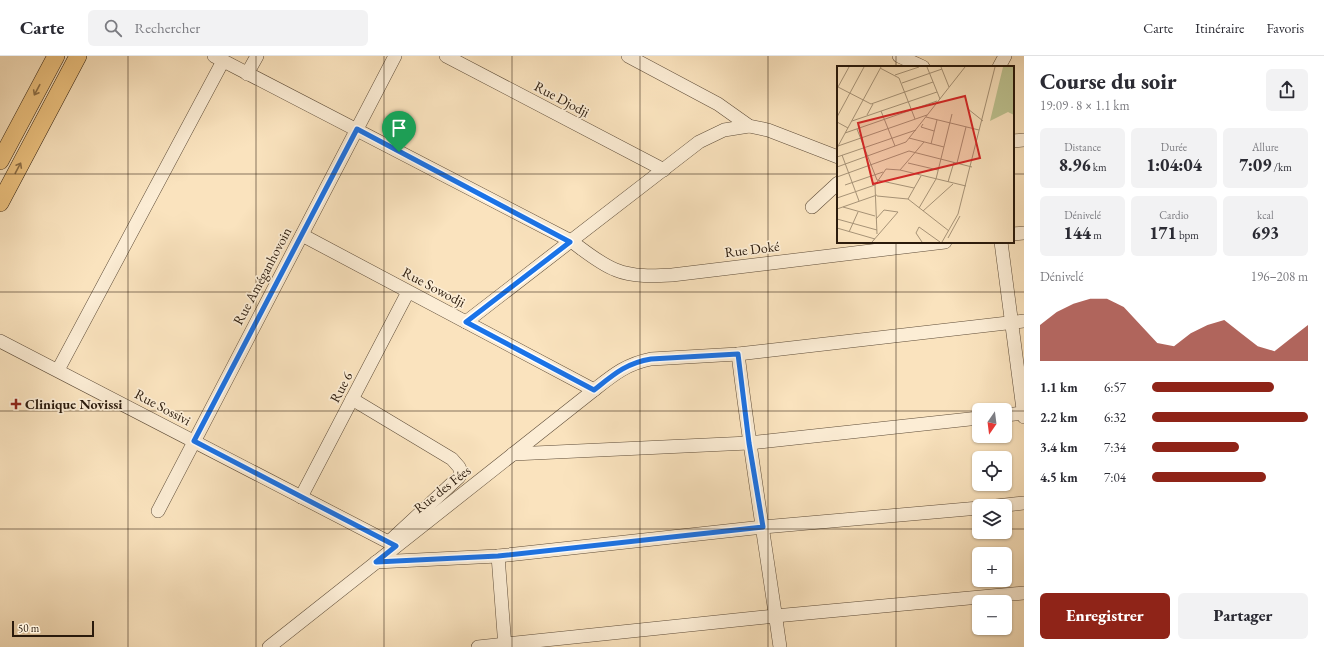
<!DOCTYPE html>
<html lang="fr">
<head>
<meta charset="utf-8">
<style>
  :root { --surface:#fff; --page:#f2f2f3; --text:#2b2b33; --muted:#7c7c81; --line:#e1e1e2; --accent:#8f2418 }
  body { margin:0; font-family:"EB Garamond",serif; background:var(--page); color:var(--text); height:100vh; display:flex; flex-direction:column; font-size:15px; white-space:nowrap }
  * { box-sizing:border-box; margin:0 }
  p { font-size:13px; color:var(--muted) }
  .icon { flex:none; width:22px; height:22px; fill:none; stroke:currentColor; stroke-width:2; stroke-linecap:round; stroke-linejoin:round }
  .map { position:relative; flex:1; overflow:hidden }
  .details { display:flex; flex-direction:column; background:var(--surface); width:300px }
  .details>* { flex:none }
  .needle { width:26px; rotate:194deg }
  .controls { position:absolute; left:972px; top:347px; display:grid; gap:8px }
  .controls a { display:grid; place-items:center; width:40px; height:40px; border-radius:6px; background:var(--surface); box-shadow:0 1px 3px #0004; font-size:20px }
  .scale { position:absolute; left:12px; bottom:10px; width:82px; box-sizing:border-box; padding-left:4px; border:2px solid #2a1a0c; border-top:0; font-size:11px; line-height:14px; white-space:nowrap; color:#2a1a0c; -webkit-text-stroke:3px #fcedd5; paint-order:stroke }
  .pin { position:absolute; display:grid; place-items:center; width:34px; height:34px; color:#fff; margin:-41px -17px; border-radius:50% 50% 50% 0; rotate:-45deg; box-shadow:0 0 4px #0007 }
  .pin .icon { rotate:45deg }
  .round { display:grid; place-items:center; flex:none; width:42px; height:42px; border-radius:6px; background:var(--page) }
  .summary { display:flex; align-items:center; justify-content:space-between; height:68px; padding:0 16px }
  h1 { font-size:22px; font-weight:800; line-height:30px }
  .stats { display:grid; grid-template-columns:repeat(3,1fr); gap:6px; height:68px; padding:4px 16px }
  .stats div { display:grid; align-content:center; border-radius:6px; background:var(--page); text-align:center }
  .stats b { font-size:17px; font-weight:800 }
  .stats small { font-size:11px; font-weight:400 }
  .stats p { font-size:11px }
  .chart { height:112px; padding:8px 16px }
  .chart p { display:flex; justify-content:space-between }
  .chart svg { width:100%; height:72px; margin-top:4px; fill:var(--accent); opacity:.7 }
  .action { display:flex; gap:8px; margin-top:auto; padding:8px 16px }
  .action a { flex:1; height:46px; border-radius:6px; background:var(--accent); color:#fff; font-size:16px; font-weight:800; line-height:46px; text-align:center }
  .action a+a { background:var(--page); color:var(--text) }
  ul { padding:0 16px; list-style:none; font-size:13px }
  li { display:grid; grid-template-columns:64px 48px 1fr; align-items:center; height:30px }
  li i { height:10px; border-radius:5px; background:var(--accent) }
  header { display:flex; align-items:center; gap:24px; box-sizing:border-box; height:56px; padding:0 20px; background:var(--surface); border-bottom:1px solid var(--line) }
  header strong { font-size:19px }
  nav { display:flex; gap:22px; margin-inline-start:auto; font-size:14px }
  .search { width:280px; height:36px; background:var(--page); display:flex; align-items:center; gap:10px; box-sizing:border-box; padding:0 14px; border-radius:6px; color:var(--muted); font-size:15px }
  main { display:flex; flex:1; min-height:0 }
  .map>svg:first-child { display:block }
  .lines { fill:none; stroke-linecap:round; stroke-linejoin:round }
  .minor-casing { stroke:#5e4c38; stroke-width:14 }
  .major-casing { stroke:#2a1a0c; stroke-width:18 }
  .minor { stroke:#fcedd5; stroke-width:13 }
  .major { stroke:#edc27f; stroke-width:17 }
  .oneway { stroke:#8c6e46 }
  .route-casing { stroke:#fff; stroke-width:8 }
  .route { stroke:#1a73e8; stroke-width:5 }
  .grid { fill:none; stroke:#2a1a0c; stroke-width:1; stroke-opacity:0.55 }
  .poi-dot { fill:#8f2418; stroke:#fcedd5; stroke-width:1.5 }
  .labels { text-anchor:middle; stroke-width:3.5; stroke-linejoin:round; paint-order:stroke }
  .street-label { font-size:14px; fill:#2a1a0c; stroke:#fcedd5 }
  .poi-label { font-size:14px; font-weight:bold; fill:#2a1a0c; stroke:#fcedd5; text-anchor:start }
  .inset-road { fill:none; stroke:#a79377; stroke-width:1 }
  .view { fill:#d62828; fill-opacity:0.15; stroke:#d62828; stroke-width:2 }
  .inset-edge { fill:none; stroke:#2a1a0c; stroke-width:2 }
</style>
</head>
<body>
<header>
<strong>Carte</strong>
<div class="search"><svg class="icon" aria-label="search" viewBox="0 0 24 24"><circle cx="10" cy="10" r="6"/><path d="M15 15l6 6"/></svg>Rechercher</div>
<nav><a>Carte</a><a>Itinéraire</a><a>Favoris</a></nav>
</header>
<main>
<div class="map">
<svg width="1024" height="591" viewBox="0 0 1024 591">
  <rect width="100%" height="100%" fill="#fae3be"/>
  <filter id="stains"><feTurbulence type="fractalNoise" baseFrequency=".005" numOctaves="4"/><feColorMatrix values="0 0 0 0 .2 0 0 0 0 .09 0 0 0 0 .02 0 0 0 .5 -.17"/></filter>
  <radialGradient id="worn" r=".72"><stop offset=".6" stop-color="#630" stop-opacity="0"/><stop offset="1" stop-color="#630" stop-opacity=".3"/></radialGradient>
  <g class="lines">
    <defs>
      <g id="minor">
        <path d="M214 0 571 185C585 195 600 208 616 214 633 221 654 220 672 219L945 186"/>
        <polyline points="446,0 664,114"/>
        <polyline points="628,0 718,48 749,70 768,74 838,101"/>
        <polyline points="899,0 923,11"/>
        <polyline points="999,11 1005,0"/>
        <polyline points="247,18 257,0"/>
        <polyline points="1013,85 1024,84"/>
        <polyline points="812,151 838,127"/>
        <polyline points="1013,178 1024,177"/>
        <polyline points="302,179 594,334"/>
        <polyline points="1001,186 1024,361"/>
        <polyline points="466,266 699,86 724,74 749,70"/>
        <polyline points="0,285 396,490"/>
        <path d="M738 298C750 396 766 493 780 591"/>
        <polyline points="58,314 223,5"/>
        <polyline points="352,343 452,403 459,411 461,416 459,421 390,485"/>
        <polyline points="1005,359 1024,357"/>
        <polyline points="513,398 749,387 979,362"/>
        <polyline points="301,441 408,236"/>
        <polyline points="996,450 1024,447"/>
        <polyline points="158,455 395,0"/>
        <polyline points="498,500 505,591"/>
        <polyline points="376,506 498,500 763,471 979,452"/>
        <path d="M269 591 594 334C613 319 626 308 651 303L738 298 1024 265"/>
        <polyline points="478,591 775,560 1024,537"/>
      </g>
      <g id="major">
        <polyline points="0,105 56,0"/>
        <polyline points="0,147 78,0"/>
      </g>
    </defs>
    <use href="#minor" class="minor-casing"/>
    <use href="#major" class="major-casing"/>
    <use href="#minor" class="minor"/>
    <use href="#major" class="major"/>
  </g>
  <defs><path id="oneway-shaft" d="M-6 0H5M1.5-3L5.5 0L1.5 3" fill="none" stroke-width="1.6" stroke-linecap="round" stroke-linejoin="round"/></defs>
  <g class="oneway">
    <use href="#oneway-shaft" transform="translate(37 34) rotate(118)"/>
    <use href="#oneway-shaft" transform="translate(18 112) rotate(-62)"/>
  </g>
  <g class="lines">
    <defs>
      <path id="route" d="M357 73 570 186 466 266 594 334C613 319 626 307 651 303L738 298 749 387 763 471 498 500 376 506 396 490 194 385Z"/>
    </defs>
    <use href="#route" class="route-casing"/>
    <use href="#route" class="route"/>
  </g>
  <path class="grid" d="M128 0V591M256 0V591M384 0V591M512 0V591M640 0V591M768 0V591M896 0V11M0 118H838M1013 118H1024M896 186V591M0 236H1024M0 355H979M1005 355H1024M0 473H979M1005 473H1024"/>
  <path class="poi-dot" d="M14 342h4v4h4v4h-4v4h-4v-4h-4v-4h4z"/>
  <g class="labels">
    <g class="street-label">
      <text transform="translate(562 43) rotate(28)" y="5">Rue Djodji</text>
      <text transform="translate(752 193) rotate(-7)" y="5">Rue Doké</text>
      <text transform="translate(262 220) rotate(-62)" y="5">Rue Améganhovoin</text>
      <text transform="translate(434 231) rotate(28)" y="5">Rue Sowodji</text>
      <text transform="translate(341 331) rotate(-62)" y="5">Rue 6</text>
      <text transform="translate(163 351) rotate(28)" y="5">Rue Sossivi</text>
      <text transform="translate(442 433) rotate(-38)" y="5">Rue des Fées</text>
    </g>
    <g class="poi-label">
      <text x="25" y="353">Clinique Novissi</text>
    </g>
  </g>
  <g transform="translate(837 10)">
    <rect width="177" height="177" fill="#fae3be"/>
    <path d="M166 1H177V49L171 46 153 55Z" fill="#bec492"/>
    <path class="inset-road" d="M90 1 103 33M104 1 112 21M43 2 62 12 78 53M58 9 82 1M65 17 105 3M1 21 34 38 96 16M1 21 12 1M131 43 146 55M44 45 58 80M30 49 36 38M0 51 27 1M89 51 142 64M15 55 100 26M0 56 11 62M86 58 84 61 97 65M20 63 40 114M8 67 100 35M72 72 107 81M94 78 100 54M1 80 90 49M0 82 44 1M5 89 22 135M0 91 79 64M71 97 101 104M120 97 129 61M0 101 69 76 128 1M63 104 87 76M0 111 72 85 135 101M40 114 77 122M111 116 117 96M8 119 46 106M40 130 71 133 112 165M0 132 38 119M71 133 84 110M6 141 38 150M82 142 99 113 115 48M0 143 40 129M86 145 116 118M0 153 40 164M0 162 38 173M12 166 21 146M40 168 38 119 49 103 63 104 129 120M111 172 123 150M35 176 61 146 47 144 39 153M85 176 79 167 82 161 103 176M105 176 121 148 158 1"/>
    <path class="view" d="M128 30 143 92 36 118 21 57Z"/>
    <rect width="177" height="177" class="inset-edge"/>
  </g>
  <rect width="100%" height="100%" filter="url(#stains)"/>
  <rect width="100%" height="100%" fill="url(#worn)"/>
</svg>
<div class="controls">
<a><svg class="needle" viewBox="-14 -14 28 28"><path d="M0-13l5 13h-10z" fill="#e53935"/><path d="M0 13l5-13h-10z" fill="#7c7c81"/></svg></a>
<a><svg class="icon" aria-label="locate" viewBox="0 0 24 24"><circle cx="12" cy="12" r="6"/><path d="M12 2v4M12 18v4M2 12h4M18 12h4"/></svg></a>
<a><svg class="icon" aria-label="layers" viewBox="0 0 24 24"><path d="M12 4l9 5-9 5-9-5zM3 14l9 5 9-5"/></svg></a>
<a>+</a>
<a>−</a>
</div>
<div class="scale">50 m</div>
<div class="pin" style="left:399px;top:96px;background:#1e9e55"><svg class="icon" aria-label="arrive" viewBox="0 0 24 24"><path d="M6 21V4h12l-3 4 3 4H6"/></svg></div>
</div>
<section class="details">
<div class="summary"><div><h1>Course du soir</h1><p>19:09 · 8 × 1.1 km</p></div><a class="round"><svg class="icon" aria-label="share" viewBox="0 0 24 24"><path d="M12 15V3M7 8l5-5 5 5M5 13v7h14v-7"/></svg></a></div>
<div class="stats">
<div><p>Distance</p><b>8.96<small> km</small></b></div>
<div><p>Durée</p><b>1:04:04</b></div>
<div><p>Allure</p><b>7:09<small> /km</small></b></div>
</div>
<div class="stats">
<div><p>Dénivelé</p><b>144<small> m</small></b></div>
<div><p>Cardio</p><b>171<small> bpm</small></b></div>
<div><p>kcal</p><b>693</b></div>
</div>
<div class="chart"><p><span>Dénivelé</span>196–208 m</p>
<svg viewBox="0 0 160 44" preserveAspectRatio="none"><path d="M0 44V22L10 14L20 9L30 6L40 6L50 11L60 22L70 33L80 35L90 27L100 22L110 19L120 27L130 35L140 38L150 30L160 22V44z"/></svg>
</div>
<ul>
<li><b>1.1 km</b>6:57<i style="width:78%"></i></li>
<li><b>2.2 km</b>6:32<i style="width:100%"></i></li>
<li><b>3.4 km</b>7:34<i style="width:56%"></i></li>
<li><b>4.5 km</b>7:04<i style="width:73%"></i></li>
</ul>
<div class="action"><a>Enregistrer</a><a>Partager</a></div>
</section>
</main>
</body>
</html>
